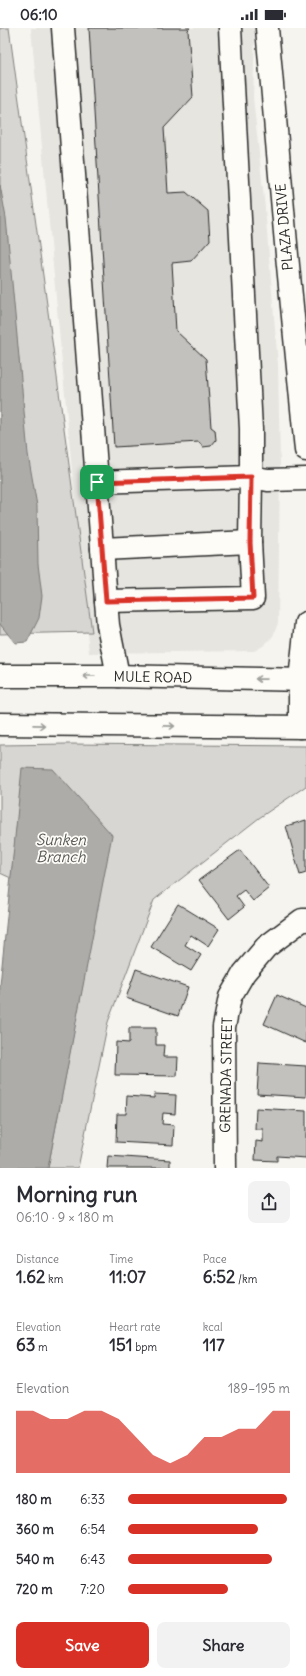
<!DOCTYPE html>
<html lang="en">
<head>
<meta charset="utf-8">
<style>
  :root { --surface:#fff; --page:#f2f2f3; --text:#2b2b33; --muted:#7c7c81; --accent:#d93025 }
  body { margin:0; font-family:Delius,sans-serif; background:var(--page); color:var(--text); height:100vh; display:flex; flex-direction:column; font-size:15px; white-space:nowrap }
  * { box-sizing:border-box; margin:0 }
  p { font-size:13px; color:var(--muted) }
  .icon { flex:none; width:22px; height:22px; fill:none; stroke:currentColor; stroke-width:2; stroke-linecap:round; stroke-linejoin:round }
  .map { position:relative; height:1140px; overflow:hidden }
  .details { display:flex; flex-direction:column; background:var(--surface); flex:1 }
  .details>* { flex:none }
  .pin { position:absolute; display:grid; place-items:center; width:34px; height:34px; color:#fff; margin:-17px; border-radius:8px; box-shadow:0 2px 6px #0006 }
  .round { display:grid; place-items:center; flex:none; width:42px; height:42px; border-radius:8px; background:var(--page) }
  .head { display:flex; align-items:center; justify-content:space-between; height:68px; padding:0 16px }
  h1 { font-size:22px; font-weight:700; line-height:30px }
  .figures { display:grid; grid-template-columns:repeat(3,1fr); gap:6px; height:68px; padding:4px 16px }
  .figures div { display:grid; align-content:center }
  .figures b { font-size:17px; font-weight:700 }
  .figures small { font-size:11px; font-weight:400 }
  .figures p { font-size:11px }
  .chart { height:112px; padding:8px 16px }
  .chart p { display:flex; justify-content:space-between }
  .chart svg { width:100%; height:72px; margin-top:4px; fill:var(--accent); opacity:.7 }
  .primary-button { display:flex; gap:8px; margin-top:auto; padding:8px 16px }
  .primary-button a { flex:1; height:46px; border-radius:8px; background:var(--accent); color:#fff; font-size:16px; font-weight:700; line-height:46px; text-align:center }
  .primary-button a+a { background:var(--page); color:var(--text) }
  ul { padding:0 16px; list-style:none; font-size:13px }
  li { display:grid; grid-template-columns:64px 48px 1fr; align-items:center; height:30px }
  li i { height:10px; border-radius:5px; background:var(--accent) }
  .status { display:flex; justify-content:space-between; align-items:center; height:28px; padding:0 20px; background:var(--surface); direction:ltr }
  .status svg { height:11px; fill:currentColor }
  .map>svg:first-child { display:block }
  .built { fill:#e6e5e0 }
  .green { fill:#d7d6d2; stroke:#81807e }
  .water { fill:#adaca9; stroke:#797877 }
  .building { fill:#c2c1be; stroke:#2b2b2b }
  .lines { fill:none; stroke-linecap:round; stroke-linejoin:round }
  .minor-casing { stroke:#2b2b2b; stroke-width:25 }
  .major-casing { stroke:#2b2b2b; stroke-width:25 }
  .minor { stroke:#fdfcf7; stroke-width:22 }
  .major { stroke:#fdfcf7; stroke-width:22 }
  .oneway { stroke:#9e9e9b }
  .route-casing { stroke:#fff; stroke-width:8 }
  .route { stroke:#d93025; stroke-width:5 }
  .labels { text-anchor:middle; stroke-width:3.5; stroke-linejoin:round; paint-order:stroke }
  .street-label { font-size:14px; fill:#2b2b2b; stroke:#fdfcf7 }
  .water-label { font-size:15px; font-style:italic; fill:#585857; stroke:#fdfcf7 }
</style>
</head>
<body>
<div class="status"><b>06:10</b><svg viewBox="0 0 49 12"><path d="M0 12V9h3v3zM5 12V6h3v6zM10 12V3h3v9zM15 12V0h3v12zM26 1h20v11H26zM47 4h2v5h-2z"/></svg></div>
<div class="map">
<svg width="306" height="1140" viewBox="0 0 306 1140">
  <rect width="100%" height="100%" fill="#f5f4ef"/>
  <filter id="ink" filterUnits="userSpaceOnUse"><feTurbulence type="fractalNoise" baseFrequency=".025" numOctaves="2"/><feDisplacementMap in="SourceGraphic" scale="8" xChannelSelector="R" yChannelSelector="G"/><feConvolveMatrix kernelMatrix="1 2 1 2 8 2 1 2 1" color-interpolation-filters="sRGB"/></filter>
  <g filter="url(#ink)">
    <polygon class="built" points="31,0 255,0 253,70 265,180 278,337 280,435 278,595 273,608 263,618 254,623 89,625"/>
    <g class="green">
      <polygon points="0,0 9,0 92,604 0,606"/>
      <polygon points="68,716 306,718 306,758 259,790 154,872 108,994 78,1140 48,1140 111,807 23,740 11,850 0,845 0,717"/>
    </g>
    <g class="water">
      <polygon points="0,157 6,190 28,426 37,478 38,536 42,568 39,590 27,614 15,615 0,596"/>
      <polygon points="22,740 53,741 112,807 48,1140 0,1140 0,957"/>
    </g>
    <g class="building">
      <polygon points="89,0 190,0 188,2 193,69 164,100 168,165 186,164 208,183 210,212 191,233 172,235 176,303 206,331 211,399 215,402 216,412 211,418 203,419 199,414 114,419"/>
      <polygon points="306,792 306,845 300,847 286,798"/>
      <polygon points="240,822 269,860 253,873 244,862 236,868 244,879 229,891 199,852"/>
      <polygon points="178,876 219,901 208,918 191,907 185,917 201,927 191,943 151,919"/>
      <polygon points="136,941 188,959 178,988 126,970"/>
      <polygon points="277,967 306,980 306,1015 264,996"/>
      <polygon points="129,1000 156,1000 156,1017 164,1017 163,1029 178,1029 177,1048 115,1047 116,1014 129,1015"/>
      <polygon points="259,1035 306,1038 306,1069 257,1066"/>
      <polygon points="154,1066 176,1067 175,1086 163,1085 162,1096 174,1097 173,1117 116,1114 117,1086 126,1086 127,1068 154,1070"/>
      <polygon points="256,1080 306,1083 306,1130 277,1128 277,1133 255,1132 256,1113 263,1114 263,1101 255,1101"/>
      <polygon points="108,1128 170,1132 170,1140 107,1140"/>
    </g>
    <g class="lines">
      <defs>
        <g id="minor">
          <polyline points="63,0 106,573 108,597 118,648"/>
          <polyline points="230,0 251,401 251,449 268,452 306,451"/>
          <polyline points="267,0 287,227 306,422"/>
          <polyline points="97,454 251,449 250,514 253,570 106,573"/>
          <polyline points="102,521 250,514"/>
          <polyline points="300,699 300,652 306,595"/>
          <polyline points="225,1140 224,999 230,969 244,945 266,919 302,892 306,892"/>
        </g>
        <g id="major">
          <polyline points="0,648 113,648 306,652"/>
          <polyline points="0,696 306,699"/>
        </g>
      </defs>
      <use href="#minor" class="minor-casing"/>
      <use href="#major" class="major-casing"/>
      <use href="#minor" class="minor"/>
      <use href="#major" class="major"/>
    </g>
    <defs><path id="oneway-shaft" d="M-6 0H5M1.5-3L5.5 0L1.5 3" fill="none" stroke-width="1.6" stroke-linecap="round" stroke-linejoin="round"/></defs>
    <g class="oneway">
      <use href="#oneway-shaft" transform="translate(89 648) rotate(180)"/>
      <use href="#oneway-shaft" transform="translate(261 651) rotate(-179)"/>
      <use href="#oneway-shaft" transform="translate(39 697) rotate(1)"/>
      <use href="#oneway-shaft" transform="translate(169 698) rotate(1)"/>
    </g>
  </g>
  <g class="lines" filter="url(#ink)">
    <defs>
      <polygon id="route" points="251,449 250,514 253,570 106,573 97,454"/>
    </defs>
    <use href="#route" class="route-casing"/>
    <use href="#route" class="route"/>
  </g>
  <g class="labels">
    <g class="street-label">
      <text transform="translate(284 199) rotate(-95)" y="5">PLAZA DRIVE</text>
      <text transform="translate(153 649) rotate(1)" y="5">MULE ROAD</text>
      <text transform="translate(226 1047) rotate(-89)" y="5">GRENADA STREET</text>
    </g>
    <g class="water-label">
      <text x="61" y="817">Sunken<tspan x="61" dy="17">Branch</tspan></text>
    </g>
  </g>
</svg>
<div class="pin" style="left:97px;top:454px;background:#1e9e55"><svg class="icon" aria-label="arrive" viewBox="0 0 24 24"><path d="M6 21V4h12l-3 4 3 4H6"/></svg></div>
</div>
<section class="details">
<div class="head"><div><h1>Morning run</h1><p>06:10 · 9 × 180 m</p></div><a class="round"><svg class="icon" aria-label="share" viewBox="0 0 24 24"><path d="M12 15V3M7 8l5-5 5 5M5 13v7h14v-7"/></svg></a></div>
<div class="figures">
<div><p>Distance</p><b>1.62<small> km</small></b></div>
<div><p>Time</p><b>11:07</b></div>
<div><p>Pace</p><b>6:52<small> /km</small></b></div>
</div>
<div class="figures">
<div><p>Elevation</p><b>63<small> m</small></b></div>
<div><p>Heart rate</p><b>151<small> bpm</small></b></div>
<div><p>kcal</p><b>117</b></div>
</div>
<div class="chart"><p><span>Elevation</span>189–195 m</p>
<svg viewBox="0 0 160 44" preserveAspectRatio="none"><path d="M0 44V6L10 6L20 11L30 11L40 6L50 6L60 11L70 22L80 33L90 38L100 33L110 22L120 22L130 17L140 17L150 6L160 6V44z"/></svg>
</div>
<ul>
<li><b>180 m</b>6:33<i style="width:98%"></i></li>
<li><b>360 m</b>6:54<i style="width:80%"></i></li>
<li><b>540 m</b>6:43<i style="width:89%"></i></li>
<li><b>720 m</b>7:20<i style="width:62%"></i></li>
</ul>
<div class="primary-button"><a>Save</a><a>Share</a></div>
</section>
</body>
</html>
